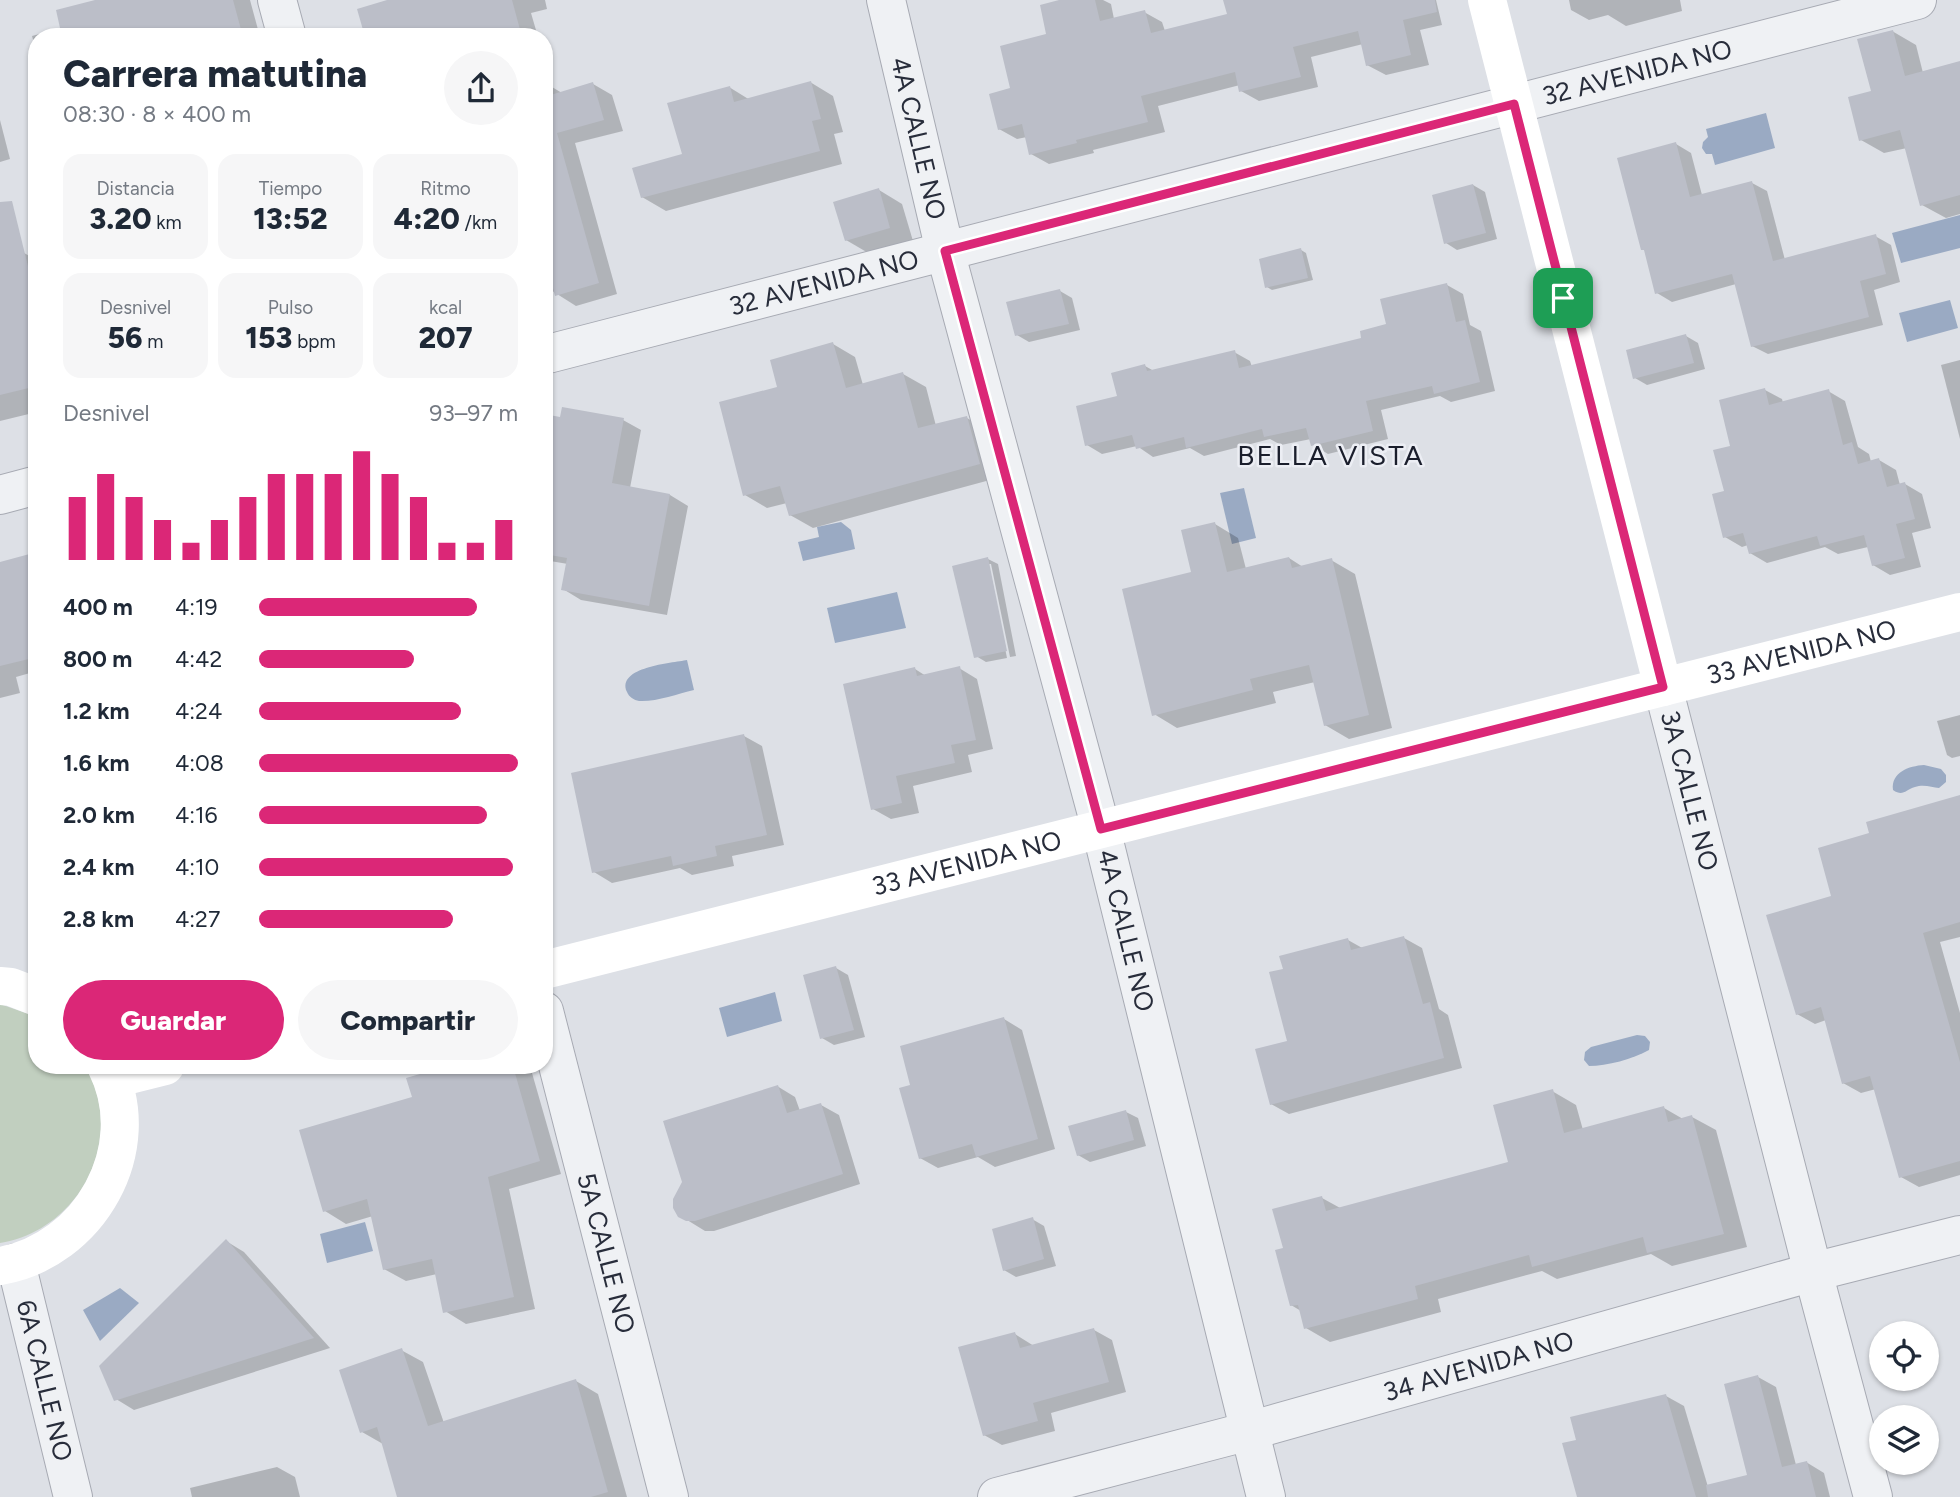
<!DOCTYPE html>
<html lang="es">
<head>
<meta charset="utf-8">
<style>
  :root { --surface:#fff; --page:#f6f6f7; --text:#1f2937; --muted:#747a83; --accent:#db2777 }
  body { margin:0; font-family:Figtree,sans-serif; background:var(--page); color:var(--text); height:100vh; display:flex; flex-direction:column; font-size:26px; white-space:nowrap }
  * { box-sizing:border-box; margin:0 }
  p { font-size:23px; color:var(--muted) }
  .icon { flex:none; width:38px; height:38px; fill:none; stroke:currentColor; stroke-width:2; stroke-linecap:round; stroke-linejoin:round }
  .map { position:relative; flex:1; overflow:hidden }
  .sheet { position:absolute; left:28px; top:28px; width:525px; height:1046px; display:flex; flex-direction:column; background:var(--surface); border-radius:28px; box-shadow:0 2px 5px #0004 }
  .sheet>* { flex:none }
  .fabs { position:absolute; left:1869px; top:1321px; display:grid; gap:14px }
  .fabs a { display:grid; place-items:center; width:70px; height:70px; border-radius:50%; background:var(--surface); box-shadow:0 2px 5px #0004; font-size:35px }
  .pin { position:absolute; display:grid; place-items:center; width:60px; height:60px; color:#fff; margin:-30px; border-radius:14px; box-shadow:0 4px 10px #0006 }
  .round { display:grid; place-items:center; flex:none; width:74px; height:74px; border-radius:37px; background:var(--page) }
  .head { display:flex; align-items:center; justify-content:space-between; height:119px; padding:0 35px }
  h1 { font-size:38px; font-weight:800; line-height:52px }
  .figures { display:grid; grid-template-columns:repeat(3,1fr); gap:10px; height:119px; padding:7px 35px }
  .figures div { display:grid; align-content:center; border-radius:18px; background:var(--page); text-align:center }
  .figures b { font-size:30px; font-weight:800 }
  .figures small { font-size:19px; font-weight:400 }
  .figures p { font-size:19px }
  .chart { height:196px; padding:14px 35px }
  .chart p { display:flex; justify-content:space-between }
  .chart svg { width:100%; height:126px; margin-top:7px; stroke:var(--accent); stroke-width:6 }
  .primary-button { display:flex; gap:14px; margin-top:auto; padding:14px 35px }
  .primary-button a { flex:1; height:80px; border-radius:42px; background:var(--accent); color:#fff; font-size:28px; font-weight:800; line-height:80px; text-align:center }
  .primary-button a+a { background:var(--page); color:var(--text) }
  ul { padding:0 35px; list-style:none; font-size:23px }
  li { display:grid; grid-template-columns:112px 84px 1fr; align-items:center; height:52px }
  li i { height:18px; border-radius:9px; background:var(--accent) }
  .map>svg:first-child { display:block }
  .green { fill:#c1cfbf }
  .water { fill:#9aaac3 }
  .shadow { fill:#0003 }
  .building { fill:#bbbec8 }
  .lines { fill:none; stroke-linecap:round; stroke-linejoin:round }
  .street-casing { stroke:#a7aab3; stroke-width:40 }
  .street { stroke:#eff1f4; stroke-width:38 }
  .secondary { stroke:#fff; stroke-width:38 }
  .route-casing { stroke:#fff; stroke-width:14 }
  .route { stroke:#db2777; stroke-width:9 }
  .labels { text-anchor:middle; stroke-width:5; stroke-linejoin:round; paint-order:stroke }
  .street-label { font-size:26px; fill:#282d3b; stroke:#eceef4 }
  .neighbourhood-label { font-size:28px; letter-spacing:2px; fill:#1a1e2c; stroke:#eceef4 }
</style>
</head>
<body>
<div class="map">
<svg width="1960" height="1497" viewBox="0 0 1960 1497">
  <rect width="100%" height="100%" fill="#dde0e6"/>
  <path class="green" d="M0 1004 37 1017V1066H85C127 1137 81 1230 0 1243Z"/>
  <g class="water">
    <polygon points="1766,113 1775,148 1715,165 1712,154 1706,154 1702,148 1703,142 1708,137 1706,129"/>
    <polygon points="1960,215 1960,248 1901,263 1892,233"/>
    <polygon points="1950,300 1958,328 1907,342 1899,313"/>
    <polygon points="1244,488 1256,538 1232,544 1220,493"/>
    <polygon points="841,522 851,530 855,549 803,561 798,542 819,537 817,527"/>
    <polygon points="897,592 906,628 835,643 827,608"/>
    <path d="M687 660 694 690C677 694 656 702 639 701 634 700 629 697 627 692 616 667 672 663 687 660Z"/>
    <path d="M1924 765 1941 769 1946 775V782L1939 788C1932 787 1923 784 1915 787 1905 790 1903 797 1893 790 1891 772 1909 766 1924 765Z"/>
    <polygon points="775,992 782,1021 727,1037 719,1008"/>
    <path d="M1637 1035 1645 1036 1650 1042 1649 1050C1633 1059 1607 1066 1589 1066L1584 1060 1585 1052 1591 1047Z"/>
    <polygon points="365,1222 373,1251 327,1263 320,1234"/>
    <polygon points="120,1288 139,1303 100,1341 83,1310"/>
  </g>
  <g class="shadow">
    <polygon points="102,0 250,0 260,37 37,37 37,53 32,36 62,28"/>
    <polygon points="393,0 545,0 547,9 531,13 538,37 367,37"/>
    <polygon points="1067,0 1103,0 1111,4 1114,19 1144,12 1162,22 1165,31 1229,15 1225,0 1436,0 1442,25 1420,30 1429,65 1386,75 1367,65 1363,44 1311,57 1318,87 1259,101 1241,91 1240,85 1158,106 1165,132 1093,150 1094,153 1049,164 1031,154 1027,137 1017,139 999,129 1012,90 1049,35"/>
    <polygon points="1569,0 1680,0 1682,11 1626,26 1608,15 1589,20 1571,10"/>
    <polygon points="1892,31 1916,45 1923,73 1960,63 1960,214 1946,218 1922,205 1907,148 1884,153 1861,140 1873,92"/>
    <polygon points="544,59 552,87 562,93 593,84 612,95 623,131 575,143 617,294 576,306 557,294 556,291 544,294"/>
    <polygon points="810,82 833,96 843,132 834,134 842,164 666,211 642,197 684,156 729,87 750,100"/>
    <polygon points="0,120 10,159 0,162"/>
    <polygon points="1676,144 1691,153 1702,195 1752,183 1767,191 1785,260 1875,236 1891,245 1900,282 1874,290 1883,325 1768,354 1752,346 1736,284 1672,302 1657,293 1646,251 1642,249"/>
    <polygon points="1473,185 1485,192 1497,239 1457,250 1446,243"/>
    <polygon points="879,190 902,204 913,241 870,254 846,240"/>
    <polygon points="1301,250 1306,253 1313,280 1272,290 1267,287"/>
    <polygon points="24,253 37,260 37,412 0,421 0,259"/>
    <polygon points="1447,285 1463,294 1470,325 1481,331 1495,391 1451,402 1440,396 1381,410 1388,439 1328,454 1312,444 1311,439 1281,445 1270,439 1204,456 1190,448 1153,457 1137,446 1102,454 1087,445 1119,397 1145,366 1154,371 1234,352 1250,361 1252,367 1364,339"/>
    <polygon points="1060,291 1072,298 1080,330 1029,342 1017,335"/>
    <polygon points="1686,336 1698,343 1705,369 1647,385 1635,378"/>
    <polygon points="833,344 855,357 863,385 903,374 926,387 936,426 967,418 989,431 1001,477 813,528 790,515 787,503 767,508 745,495 779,389"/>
    <polygon points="1960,360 1960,439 1941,365"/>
    <polygon points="1765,390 1782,399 1783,403 1828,391 1845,401 1858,447 1869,454 1871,462 1879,460 1896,470 1900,485 1905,484 1922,494 1931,528 1912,533 1921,567 1890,575 1873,565 1868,547 1838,554 1825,547 1767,563 1750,553 1748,545 1742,547 1725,537 1726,492 1732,447"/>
    <polygon points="544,415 561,419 623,420 641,430 630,488 670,495 688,506 667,615 581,600 563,589 568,564 544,560"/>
    <polygon points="1215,524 1238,538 1246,569 1289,558 1303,567 1331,560 1355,574 1392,728 1349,739 1325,725 1315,682 1273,692 1276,703 1177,728 1154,714 1193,574"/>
    <polygon points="37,554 37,671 16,677 20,693 0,698 0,581"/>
    <polygon points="988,559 998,564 1016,656 1010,657 991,564 988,564 1007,658 986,662 976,656"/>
    <polygon points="959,668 977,679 993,749 968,755 972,772 913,786 919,813 891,819 873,809 915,669 926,676"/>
    <polygon points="1960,715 1960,756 1952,758 1947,755 1937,721"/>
    <polygon points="744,736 762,746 784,845 732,856 734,866 692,875 680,868 612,883 594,872"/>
    <polygon points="1960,797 1960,937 1940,942 1960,1013 1960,1175 1919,1187 1901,1177 1876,1089 1861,1093 1843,1083 1826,1020 1815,1024 1797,1014 1834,898 1871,834"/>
    <polygon points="1404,938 1422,948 1439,1009 1448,1015 1462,1068 1289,1114 1271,1104 1289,1042 1285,970 1348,940 1364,949"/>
    <polygon points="836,968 848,975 865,1037 834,1045 822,1038"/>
    <polygon points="1004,1019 1022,1030 1055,1149 995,1167 978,1157 938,1168 920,1158"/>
    <polygon points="455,1066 530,1066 561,1174 509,1189 535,1309 466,1324 445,1311 437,1274 406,1281 384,1269 373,1216 346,1224 325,1211 414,1098 408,1079"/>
    <polygon points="777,1086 795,1097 800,1111 821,1105 839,1115 860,1184 714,1231 705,1231 679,1215"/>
    <polygon points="1552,1091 1576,1105 1583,1130 1664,1108 1683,1119 1692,1117 1716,1130 1747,1247 1672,1266 1651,1254 1557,1279 1542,1271 1438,1299 1441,1312 1330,1342 1306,1328 1301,1311 1291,1305 1285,1249 1322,1198 1342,1209 1511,1164"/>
    <polygon points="1126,1112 1138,1118 1146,1146 1090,1162 1078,1155"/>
    <polygon points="1032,1219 1044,1226 1056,1266 1016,1277 1004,1270"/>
    <polygon points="226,1241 244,1252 330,1348 134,1410 116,1399"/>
    <polygon points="1094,1330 1112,1340 1126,1392 1051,1413 1055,1431 1002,1445 984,1435 1015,1334 1034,1346"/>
    <polygon points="401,1350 423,1362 444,1423 576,1381 598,1394 627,1497 399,1497 383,1444 362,1432"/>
    <polygon points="1758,1377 1776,1387 1796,1465 1806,1462 1824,1473 1830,1497 1754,1497"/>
    <polygon points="1666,1396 1684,1406 1711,1497 1578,1497 1578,1441"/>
    <polygon points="277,1467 295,1477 300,1497 192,1497 190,1488"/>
  </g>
  <g class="building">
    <polygon points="95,0 233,0 243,37 62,37 56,10"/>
    <polygon points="387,0 512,0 522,37 365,37 357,9"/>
    <polygon points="1059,0 1095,0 1100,21 1145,10 1151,33 1227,14 1223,0 1435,0 1437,12 1403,20 1411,55 1366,66 1358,31 1293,47 1301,77 1239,92 1235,72 1141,96 1148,122 1076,140 1077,143 1029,155 1022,124 998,130 989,94 1010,88 1000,46 1046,34 1040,5"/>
    <polygon points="1893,30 1905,76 1960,61 1960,195 1920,206 1900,130 1859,141 1848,97 1871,91 1857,39"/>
    <polygon points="811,81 821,119 812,121 820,151 641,198 632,168 682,154 667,103 730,86 734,102"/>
    <polygon points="593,82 604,120 557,133 599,283 555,296 544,254 544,97"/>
    <polygon points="1676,142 1690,197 1752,181 1773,261 1876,234 1886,274 1860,281 1869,317 1751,347 1732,274 1655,294 1644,250 1641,250 1617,158"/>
    <polygon points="1473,184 1486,233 1444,244 1432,195"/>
    <polygon points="879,188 890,228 845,241 833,202"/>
    <polygon points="12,201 37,303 37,386 0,395 0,202"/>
    <polygon points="1301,248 1308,278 1265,288 1259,259"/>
    <polygon points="1447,283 1456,322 1465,320 1480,382 1434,394 1432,386 1366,401 1373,431 1311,446 1306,428 1264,437 1262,429 1186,448 1184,437 1136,449 1132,435 1085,446 1076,406 1117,396 1111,373 1145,364 1147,371 1235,350 1239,368 1361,338 1360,331 1386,324 1380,299"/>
    <polygon points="1060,289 1069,324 1015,336 1006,302"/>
    <polygon points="1686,334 1694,363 1633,379 1626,350"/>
    <polygon points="833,342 846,388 903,372 918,428 967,416 980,464 789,516 780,486 743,496 719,402 777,387 770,360"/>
    <polygon points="1765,388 1769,405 1829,389 1843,445 1852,442 1858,464 1879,458 1887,487 1905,482 1915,519 1896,524 1905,558 1872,566 1864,535 1820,546 1817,536 1749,554 1743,533 1723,538 1712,494 1724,491 1713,450 1730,446 1719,400"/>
    <polygon points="562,407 624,418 612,483 670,494 649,606 561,590 567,558 544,554 544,414 560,417"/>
    <polygon points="1215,522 1227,572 1289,557 1292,568 1332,558 1369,715 1324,726 1309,665 1250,679 1253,690 1152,716 1122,589 1191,572 1181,530"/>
    <polygon points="37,552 37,657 0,666 0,562"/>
    <polygon points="988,557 1007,651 974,658 952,566"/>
    <polygon points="960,666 976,740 951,745 955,763 896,776 902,803 871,810 843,684 915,667 917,676"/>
    <polygon points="744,734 767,835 715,846 717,856 673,866 671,856 592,873 571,773"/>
    <polygon points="1960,795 1960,922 1923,933 1960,1062 1960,1161 1899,1178 1870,1076 1842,1084 1821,1007 1796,1015 1766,915 1831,896 1818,848 1869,833 1866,822"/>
    <polygon points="1404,936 1423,1004 1430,1002 1444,1058 1270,1105 1255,1049 1287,1041 1269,972 1283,969 1279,956 1348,938 1351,950"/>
    <polygon points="836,966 854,1030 820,1039 803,975"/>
    <polygon points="1004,1017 1038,1139 976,1157 972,1144 919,1159 899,1088 910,1085 900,1046"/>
    <polygon points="448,1066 513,1066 540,1161 488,1177 514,1297 443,1313 432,1259 383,1270 367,1199 323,1212 299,1130 412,1097 406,1078"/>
    <polygon points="778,1085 787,1113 821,1103 843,1174 695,1221 686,1221 678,1217 673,1208 673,1199 682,1182 663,1121"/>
    <polygon points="1553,1089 1564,1133 1664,1106 1668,1122 1692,1115 1724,1234 1647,1253 1643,1237 1532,1267 1529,1255 1415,1286 1418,1299 1304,1329 1298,1305 1290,1306 1275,1250 1283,1248 1272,1209 1322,1196 1326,1211 1508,1162 1493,1105"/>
    <polygon points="1126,1110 1134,1140 1077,1156 1068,1126"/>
    <polygon points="1033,1217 1044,1259 1003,1271 992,1229"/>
    <polygon points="226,1239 314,1338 114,1401 99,1366"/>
    <polygon points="1094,1328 1109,1382 1033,1403 1038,1421 983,1436 958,1347 1015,1332 1020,1348"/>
    <polygon points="402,1348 428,1426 576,1379 608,1492 591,1497 397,1497 377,1427 360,1433 339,1370"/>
    <polygon points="1758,1375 1782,1467 1807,1461 1816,1497 1708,1497 1706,1485 1747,1475 1724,1384"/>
    <polygon points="1666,1394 1696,1497 1577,1497 1562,1443 1576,1440 1570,1417"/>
  </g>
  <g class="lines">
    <defs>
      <g id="street">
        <polyline points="277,0 287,37"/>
        <path id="s1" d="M886 0 945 251 1101 829 1266 1497"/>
        <path id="s2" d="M544 355 1917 0"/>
        <polyline points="0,495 37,485"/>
        <path id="s3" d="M1663 687 1813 1272 1873 1497"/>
        <path id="s4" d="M544 1011 669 1497"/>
        <path id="s5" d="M16 1263 73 1497"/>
        <path id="s6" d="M997 1497 1249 1431 1813 1272 1960 1235"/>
      </g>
    </defs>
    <use href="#street" class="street-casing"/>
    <use href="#street" class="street"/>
    <g class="secondary">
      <polyline points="1487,0 1663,687"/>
      <path id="s7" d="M544 970 1960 612"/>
      <polyline points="0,986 11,987 37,997"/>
      <polyline points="113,1079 165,1066"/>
      <path d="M0 1266C89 1251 148 1149 106 1066"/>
    </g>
  </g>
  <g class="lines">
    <defs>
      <polygon id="route" points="1514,104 1663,687 1101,829 945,251"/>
    </defs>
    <use href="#route" class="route-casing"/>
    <use href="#route" class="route"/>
  </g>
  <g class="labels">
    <g class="street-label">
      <text dy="9" stroke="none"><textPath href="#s2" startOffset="1129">32 AVENIDA NO</textPath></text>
      <text dy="9" stroke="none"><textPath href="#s1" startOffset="142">4A CALLE NO</textPath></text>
      <text dy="9" stroke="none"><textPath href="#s2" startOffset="289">32 AVENIDA NO</textPath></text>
      <text dy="9" stroke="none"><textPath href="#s7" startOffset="1297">33 AVENIDA NO</textPath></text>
      <text dy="9" stroke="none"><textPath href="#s3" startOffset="107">3A CALLE NO</textPath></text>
      <text dy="9" stroke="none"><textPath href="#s7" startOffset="436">33 AVENIDA NO</textPath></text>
      <text dy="9" stroke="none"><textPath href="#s1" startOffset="961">4A CALLE NO</textPath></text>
      <text dy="9" stroke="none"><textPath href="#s4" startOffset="250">5A CALLE NO</textPath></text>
      <text dy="9" stroke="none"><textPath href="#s6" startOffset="499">34 AVENIDA NO</textPath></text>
      <text dy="9" stroke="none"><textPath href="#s5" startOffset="121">6A CALLE NO</textPath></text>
    </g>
    <g class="neighbourhood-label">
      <text x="1331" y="465">BELLA VISTA</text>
    </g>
  </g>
</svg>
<div class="fabs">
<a><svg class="icon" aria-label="locate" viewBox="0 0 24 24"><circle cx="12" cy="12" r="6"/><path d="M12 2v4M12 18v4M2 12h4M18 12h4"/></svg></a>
<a><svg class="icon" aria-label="layers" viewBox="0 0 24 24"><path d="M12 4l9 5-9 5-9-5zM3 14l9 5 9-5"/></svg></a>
</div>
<div class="pin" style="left:1563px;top:298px;background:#1e9e55"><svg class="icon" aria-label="arrive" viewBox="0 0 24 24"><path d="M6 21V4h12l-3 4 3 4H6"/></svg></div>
<section class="sheet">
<div class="head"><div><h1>Carrera matutina</h1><p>08:30 · 8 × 400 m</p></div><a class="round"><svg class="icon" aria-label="share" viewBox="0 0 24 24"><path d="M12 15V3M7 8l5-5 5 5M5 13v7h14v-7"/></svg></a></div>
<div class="figures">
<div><p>Distancia</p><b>3.20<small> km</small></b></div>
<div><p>Tiempo</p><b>13:52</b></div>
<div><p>Ritmo</p><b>4:20<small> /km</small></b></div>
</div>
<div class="figures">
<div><p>Desnivel</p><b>56<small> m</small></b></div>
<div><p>Pulso</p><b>153<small> bpm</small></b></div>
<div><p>kcal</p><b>207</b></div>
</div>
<div class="chart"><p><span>Desnivel</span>93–97 m</p>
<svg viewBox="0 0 160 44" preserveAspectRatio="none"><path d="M5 44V22M15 44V14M25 44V22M35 44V30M45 44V38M55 44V30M65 44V22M75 44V14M85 44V14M95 44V14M105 44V6M115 44V14M125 44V22M135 44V38M145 44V38M155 44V30"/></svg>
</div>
<ul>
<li><b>400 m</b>4:19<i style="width:84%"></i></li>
<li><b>800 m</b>4:42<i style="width:60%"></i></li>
<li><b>1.2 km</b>4:24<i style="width:78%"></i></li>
<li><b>1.6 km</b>4:08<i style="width:100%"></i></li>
<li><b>2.0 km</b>4:16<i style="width:88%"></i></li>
<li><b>2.4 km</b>4:10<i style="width:98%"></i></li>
<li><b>2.8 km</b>4:27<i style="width:75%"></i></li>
</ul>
<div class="primary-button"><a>Guardar</a><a>Compartir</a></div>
</section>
</div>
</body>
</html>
